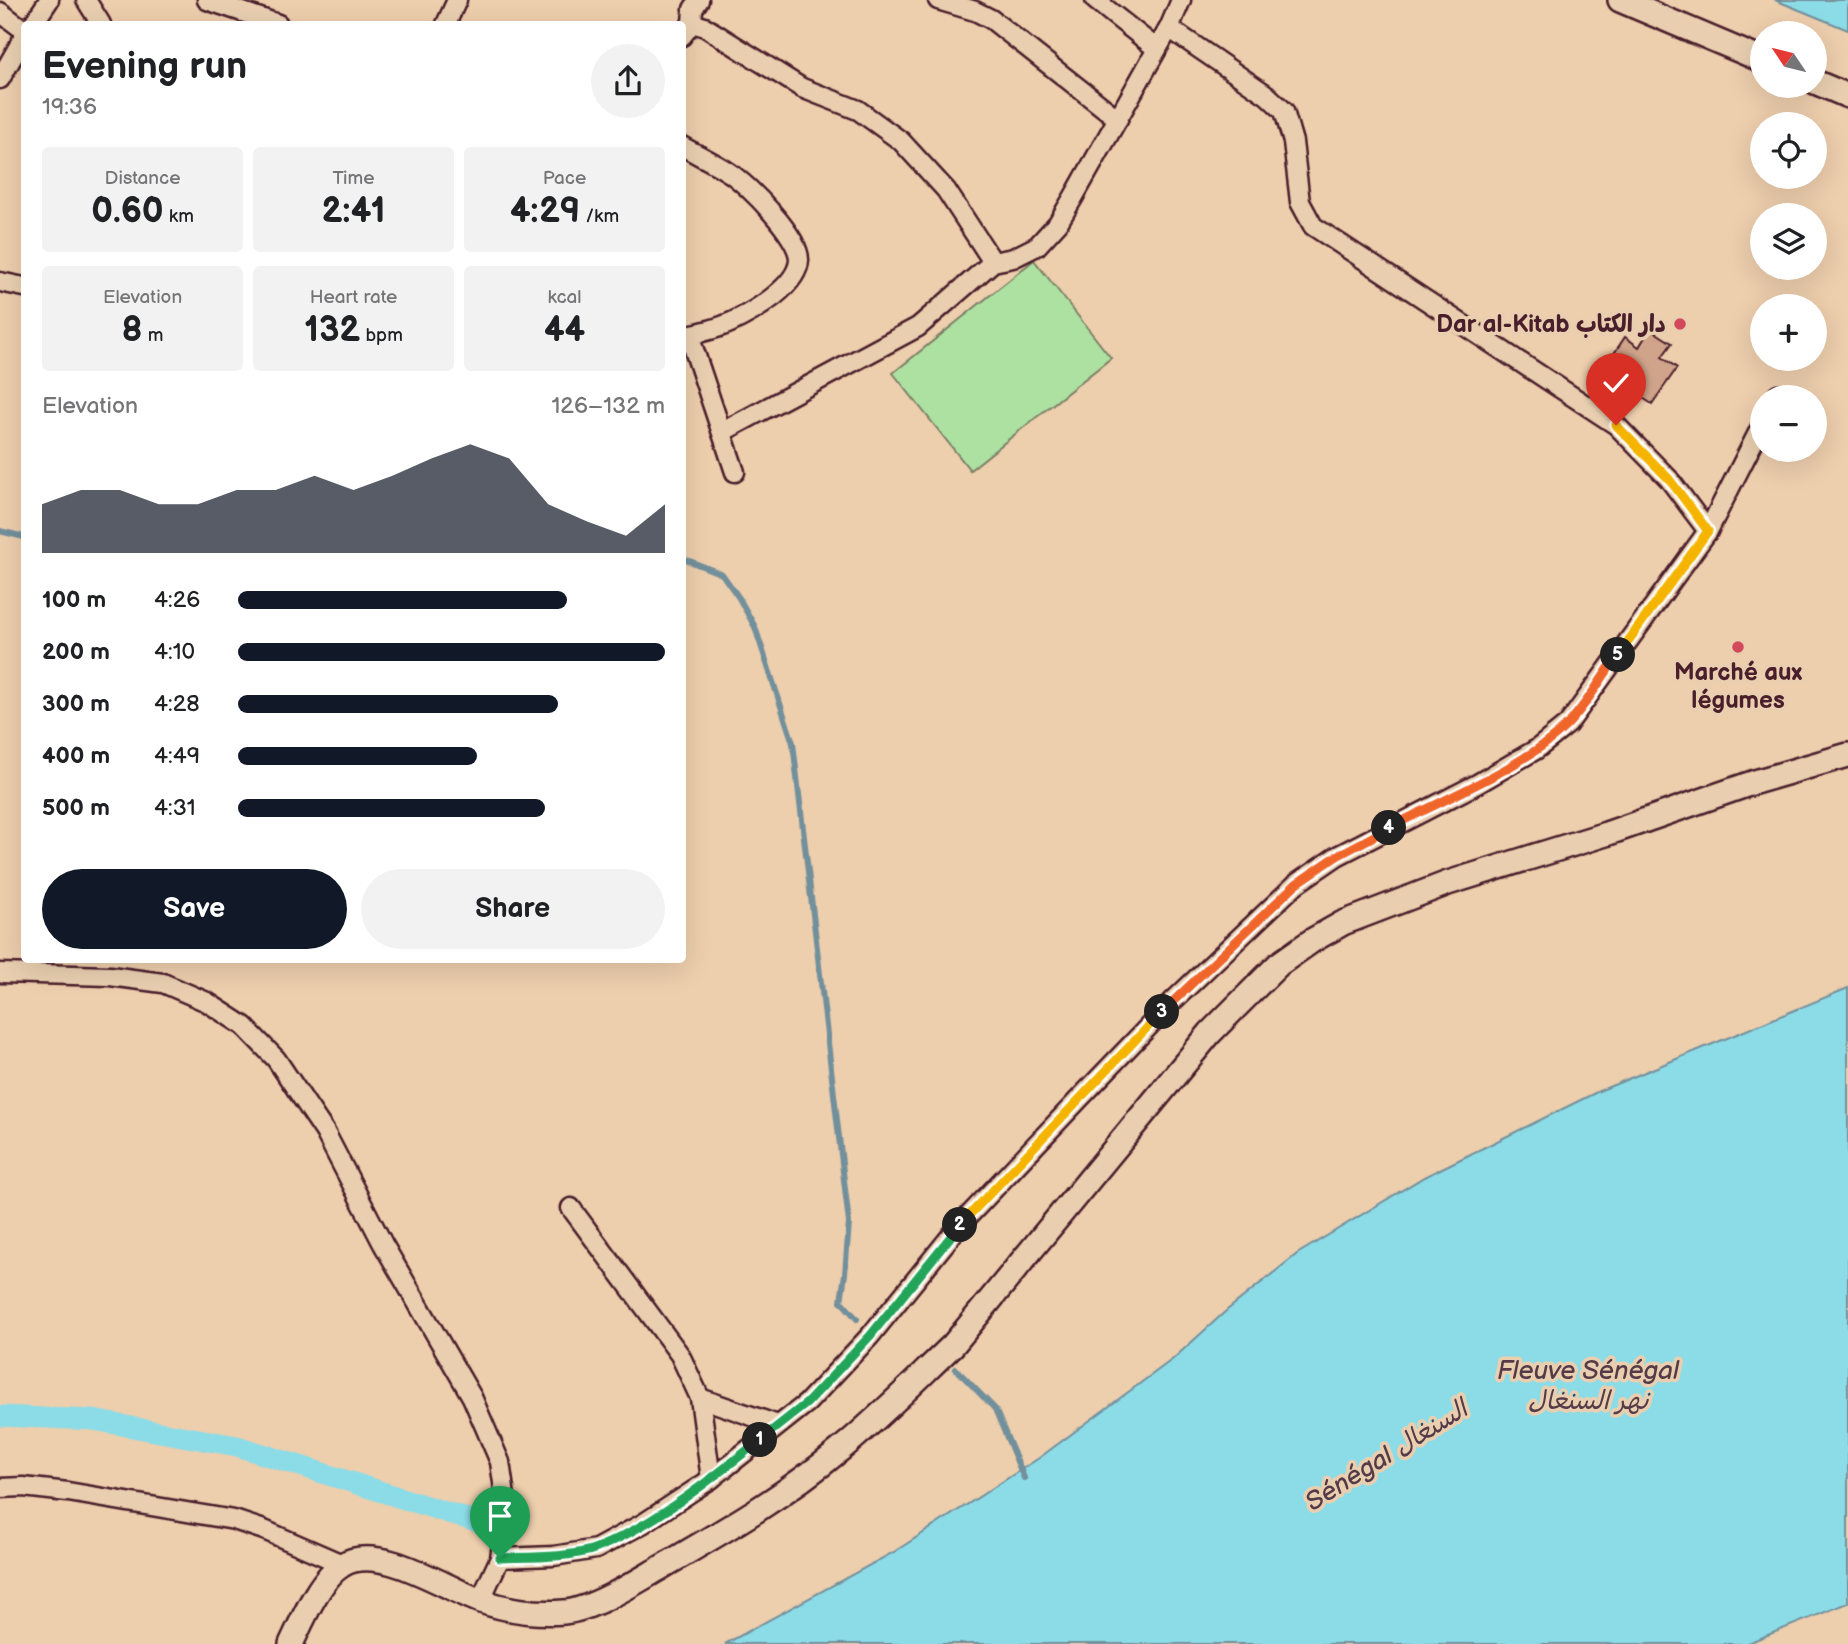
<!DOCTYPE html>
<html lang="en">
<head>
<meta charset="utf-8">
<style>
  :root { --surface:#fff; --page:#f2f2f2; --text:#202124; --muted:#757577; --accent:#111827 }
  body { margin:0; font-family:"Balsamiq Sans","Playpen Sans Arabic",sans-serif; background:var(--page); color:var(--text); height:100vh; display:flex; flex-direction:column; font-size:26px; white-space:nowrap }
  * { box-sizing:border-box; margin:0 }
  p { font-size:23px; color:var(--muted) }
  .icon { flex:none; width:38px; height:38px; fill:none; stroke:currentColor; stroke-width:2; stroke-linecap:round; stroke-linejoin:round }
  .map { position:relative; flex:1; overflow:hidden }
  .details { position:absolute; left:21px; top:21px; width:665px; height:942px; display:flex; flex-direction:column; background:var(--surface); border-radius:7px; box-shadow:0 7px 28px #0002 }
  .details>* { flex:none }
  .needle { width:46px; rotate:305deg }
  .fabs { position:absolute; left:1750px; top:21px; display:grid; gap:14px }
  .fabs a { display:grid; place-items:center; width:77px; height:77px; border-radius:50%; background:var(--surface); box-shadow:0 7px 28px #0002; font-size:35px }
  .pin { position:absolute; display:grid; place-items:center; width:60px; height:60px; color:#fff; margin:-72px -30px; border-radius:50% 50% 50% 0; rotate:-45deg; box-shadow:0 0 7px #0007 }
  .pin .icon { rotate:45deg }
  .km { position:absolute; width:35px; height:35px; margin:-18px; border-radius:50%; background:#222; color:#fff; font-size:19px; line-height:35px; text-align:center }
  .round { display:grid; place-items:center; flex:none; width:74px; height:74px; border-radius:37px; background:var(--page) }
  .summary { display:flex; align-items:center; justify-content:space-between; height:119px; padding:0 21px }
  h1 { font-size:38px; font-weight:800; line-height:52px }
  .stats { display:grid; grid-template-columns:repeat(3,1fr); gap:10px; height:119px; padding:7px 21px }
  .stats div { display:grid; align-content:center; border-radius:7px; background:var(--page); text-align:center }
  .stats b { font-size:35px; font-weight:800 }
  .stats small { font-size:19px; font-weight:400 }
  .stats p { font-size:19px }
  .chart { height:196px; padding:14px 21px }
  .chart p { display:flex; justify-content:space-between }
  .chart svg { width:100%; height:126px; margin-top:7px; fill:var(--accent); opacity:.7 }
  .primary-button { display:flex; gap:14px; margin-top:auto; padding:14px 21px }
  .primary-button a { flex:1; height:80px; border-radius:42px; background:var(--accent); color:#fff; font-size:28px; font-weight:800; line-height:80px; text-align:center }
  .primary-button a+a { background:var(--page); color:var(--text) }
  ul { padding:0 21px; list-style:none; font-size:23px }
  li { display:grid; grid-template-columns:112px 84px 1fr; align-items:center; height:52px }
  li i { height:18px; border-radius:9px; background:var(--accent) }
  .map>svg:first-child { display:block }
  .green { fill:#ade1a2; stroke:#7c8066; stroke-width:2 }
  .water { fill:#8cdce7; stroke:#72909c; stroke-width:2 }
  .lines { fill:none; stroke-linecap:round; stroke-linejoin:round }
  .stream { stroke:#72909c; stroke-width:6 }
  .canal { stroke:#8cdce7; stroke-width:21 }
  .building { fill:#d0a48a; stroke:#4a1f2b; stroke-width:2 }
  .minor-casing { stroke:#4a1f2b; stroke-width:23 }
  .tertiary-casing { stroke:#4a1f2b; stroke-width:28 }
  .minor { stroke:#e9cfb0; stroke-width:18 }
  .tertiary { stroke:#e9cfb0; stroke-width:23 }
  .split-1-casing { stroke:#fff; stroke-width:14 }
  .split-2-casing { stroke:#fff; stroke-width:14 }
  .split-3-casing { stroke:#fff; stroke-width:14 }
  .split-4-casing { stroke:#fff; stroke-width:14 }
  .split-5-casing { stroke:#fff; stroke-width:14 }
  .split-6-casing { stroke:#fff; stroke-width:14 }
  .split-1 { stroke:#22a559; stroke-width:9 }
  .split-2 { stroke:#22a559; stroke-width:9 }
  .split-3 { stroke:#f5b400; stroke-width:9 }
  .split-4 { stroke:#f0652b; stroke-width:9 }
  .split-5 { stroke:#f0652b; stroke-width:9 }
  .split-6 { stroke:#f5b400; stroke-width:9 }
  .poi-dot { fill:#d1495b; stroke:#e9cfb0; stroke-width:2.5 }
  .labels { text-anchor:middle; stroke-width:7; stroke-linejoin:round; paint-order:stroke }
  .poi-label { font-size:24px; font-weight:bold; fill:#4a1f2b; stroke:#e9cfb0; text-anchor:end }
  .water-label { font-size:26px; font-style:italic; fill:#543b47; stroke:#e9cfb0 }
</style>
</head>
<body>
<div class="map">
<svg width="1848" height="1644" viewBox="0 0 1848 1644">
  <rect width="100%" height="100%" fill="#edcead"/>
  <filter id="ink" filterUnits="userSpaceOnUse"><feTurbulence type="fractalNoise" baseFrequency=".0143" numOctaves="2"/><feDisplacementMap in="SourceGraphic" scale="14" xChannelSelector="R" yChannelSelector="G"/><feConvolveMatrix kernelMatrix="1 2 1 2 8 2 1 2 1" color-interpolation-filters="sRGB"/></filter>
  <g filter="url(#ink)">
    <polygon class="green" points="1034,260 1111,358 970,470 893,373"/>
    <g class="water">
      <polygon points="1775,0 1848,0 1848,30"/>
      <polygon points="1848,988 1848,1603 1745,1644 725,1644 894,1552 1039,1458 1173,1359 1226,1311 1297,1254 1424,1177 1599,1091"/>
    </g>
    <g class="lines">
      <g class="stream">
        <polyline points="0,531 24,537"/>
        <polyline points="682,558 722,574 739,598 755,627 793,743 849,1223 845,1274 841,1301 857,1319"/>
        <polyline points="956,1369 995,1409 1024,1478"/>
      </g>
      <polyline class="canal" points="0,1416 93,1420 237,1446 483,1524"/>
    </g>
    <polygon class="building" points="1650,329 1672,343 1662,357 1677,368 1652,404 1641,397 1640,399 1611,380 1615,374 1605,367 1625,337 1639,347"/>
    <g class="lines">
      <defs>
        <g id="minor">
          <polyline points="86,0 101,24"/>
          <polyline points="207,0 278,24"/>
          <polyline points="938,0 975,11 991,19 1118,119"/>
          <polyline points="1095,0 1157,49"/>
          <polyline points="0,12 24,30"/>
          <polyline points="692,23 705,27 802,88 858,110 901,141 946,190 993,262"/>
          <polyline points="33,24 49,0"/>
          <polyline points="446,24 457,0"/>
          <polyline points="1169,28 1267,95 1284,111 1293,142 1300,202 1313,226 1616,425 1669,479 1708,531"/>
          <polyline points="682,36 692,23 693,9 699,0"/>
          <polyline points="0,79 24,37"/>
          <path d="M682 146C698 155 715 163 730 173 748 185 800 237 799 260 798 285 755 311 734 321 718 329 700 333 682 336"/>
          <polyline points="0,282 24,287"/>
          <polyline points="689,335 735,472"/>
          <polyline points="1777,397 1778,394"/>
          <polyline points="722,432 918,327 993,262 1013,258 1037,246 1058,223 1073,198 1169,28 1181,0"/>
          <polyline points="0,973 110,976 163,983 207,1002 244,1026 276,1059 325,1132 383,1244 472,1397 500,1462 507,1510 500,1558 480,1601"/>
          <polyline points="571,1208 680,1355 700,1398 711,1479"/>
          <polyline points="700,1398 778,1425"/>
          <polyline points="0,1488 23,1487 68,1492 234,1520 264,1530 342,1564"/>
          <polyline points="500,1558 554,1556 596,1549 644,1523 711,1479 807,1403 870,1336 959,1226 1080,1098 1174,1000 1296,884 1337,856 1477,784 1537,749 1568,724 1708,531 1762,425"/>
        </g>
        <g id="tertiary">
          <polyline points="1620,0 1762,60"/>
          <polyline points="1815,82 1848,96"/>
          <path d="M291 1644C302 1621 320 1578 342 1565 379 1542 446 1589 481 1601 507 1610 537 1614 564 1612 592 1610 636 1582 660 1568 722 1532 785 1496 841 1449 880 1417 916 1380 953 1345L1210 1033 1279 964 1313 940 1343 923 1448 883 1606 834 1755 782 1848 755"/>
        </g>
      </defs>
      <use href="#minor" class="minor-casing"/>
      <use href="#tertiary" class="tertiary-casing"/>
      <use href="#minor" class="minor"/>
      <use href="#tertiary" class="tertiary"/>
    </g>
  </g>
  <g class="lines" filter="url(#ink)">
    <defs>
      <path id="split-1" d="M500 1558C528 1557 572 1558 597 1548 654 1525 713 1478 760 1440"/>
      <polyline id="split-2" points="760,1440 807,1403 870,1336 960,1225"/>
      <polyline id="split-3" points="960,1225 1162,1012"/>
      <polyline id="split-4" points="1162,1012 1296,884 1337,856 1389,828"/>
      <path id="split-5" d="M1389 828C1443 799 1524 768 1567 725 1586 706 1602 677 1618 655"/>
      <polyline id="split-6" points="1616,425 1669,479 1708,531 1618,655"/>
    </defs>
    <use href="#split-1" class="split-1-casing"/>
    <use href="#split-2" class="split-2-casing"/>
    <use href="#split-3" class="split-3-casing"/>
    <use href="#split-4" class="split-4-casing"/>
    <use href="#split-5" class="split-5-casing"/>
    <use href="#split-6" class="split-6-casing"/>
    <use href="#split-1" class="split-1"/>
    <use href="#split-2" class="split-2"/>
    <use href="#split-3" class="split-3"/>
    <use href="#split-4" class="split-4"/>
    <use href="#split-5" class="split-5"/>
    <use href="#split-6" class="split-6"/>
  </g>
  <g class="poi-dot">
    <circle cx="1680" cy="324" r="7"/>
    <circle cx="1738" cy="647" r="7"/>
  </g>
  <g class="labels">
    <g class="poi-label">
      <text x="1666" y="332">Dar al-Kitab دار الكتاب</text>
      <text x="1738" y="680" text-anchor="middle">Marché aux<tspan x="1738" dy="28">légumes</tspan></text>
    </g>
    <g class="water-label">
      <text x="1588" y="1379">Fleuve Sénégal<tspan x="1588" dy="30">نهر السنغال</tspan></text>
      <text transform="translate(1386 1455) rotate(-32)" y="9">Sénégal السنغال</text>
    </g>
  </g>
</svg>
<div class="fabs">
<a><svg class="needle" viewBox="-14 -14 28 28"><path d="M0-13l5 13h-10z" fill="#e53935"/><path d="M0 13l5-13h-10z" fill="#757577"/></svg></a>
<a><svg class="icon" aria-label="locate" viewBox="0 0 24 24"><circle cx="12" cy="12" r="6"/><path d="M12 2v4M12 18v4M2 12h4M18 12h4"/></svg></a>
<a><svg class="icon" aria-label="layers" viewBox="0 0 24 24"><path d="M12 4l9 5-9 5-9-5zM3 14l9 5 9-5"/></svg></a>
<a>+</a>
<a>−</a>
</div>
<div class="pin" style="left:500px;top:1558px;background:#1e9e55"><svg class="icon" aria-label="arrive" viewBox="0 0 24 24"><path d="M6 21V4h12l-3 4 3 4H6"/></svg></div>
<div class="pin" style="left:1616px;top:425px;background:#d93025"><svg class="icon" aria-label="check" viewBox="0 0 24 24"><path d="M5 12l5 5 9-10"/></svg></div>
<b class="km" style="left:760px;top:1440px">1</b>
<b class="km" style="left:960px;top:1225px">2</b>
<b class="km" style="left:1162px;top:1012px">3</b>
<b class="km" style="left:1389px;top:828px">4</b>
<b class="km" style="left:1618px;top:655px">5</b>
<section class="details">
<div class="summary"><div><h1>Evening run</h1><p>19:36</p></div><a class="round"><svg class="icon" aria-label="share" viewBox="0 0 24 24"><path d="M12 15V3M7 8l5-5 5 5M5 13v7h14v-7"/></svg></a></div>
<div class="stats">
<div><p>Distance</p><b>0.60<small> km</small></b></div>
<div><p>Time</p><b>2:41</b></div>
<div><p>Pace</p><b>4:29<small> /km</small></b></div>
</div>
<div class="stats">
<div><p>Elevation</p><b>8<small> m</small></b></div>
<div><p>Heart rate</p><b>132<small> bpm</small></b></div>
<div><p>kcal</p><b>44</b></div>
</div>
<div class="chart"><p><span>Elevation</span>126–132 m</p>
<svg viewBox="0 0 160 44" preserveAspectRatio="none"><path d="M0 44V27L10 22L20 22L30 27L40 27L50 22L60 22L70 17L80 22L90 17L100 11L110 6L120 11L130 27L140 33L150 38L160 27V44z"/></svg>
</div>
<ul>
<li><b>100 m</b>4:26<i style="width:77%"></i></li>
<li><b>200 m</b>4:10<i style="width:100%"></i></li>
<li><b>300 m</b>4:28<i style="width:75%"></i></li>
<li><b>400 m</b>4:49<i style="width:56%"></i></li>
<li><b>500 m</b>4:31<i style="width:72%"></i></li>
</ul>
<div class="primary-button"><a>Save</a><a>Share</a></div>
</section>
</div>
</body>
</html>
